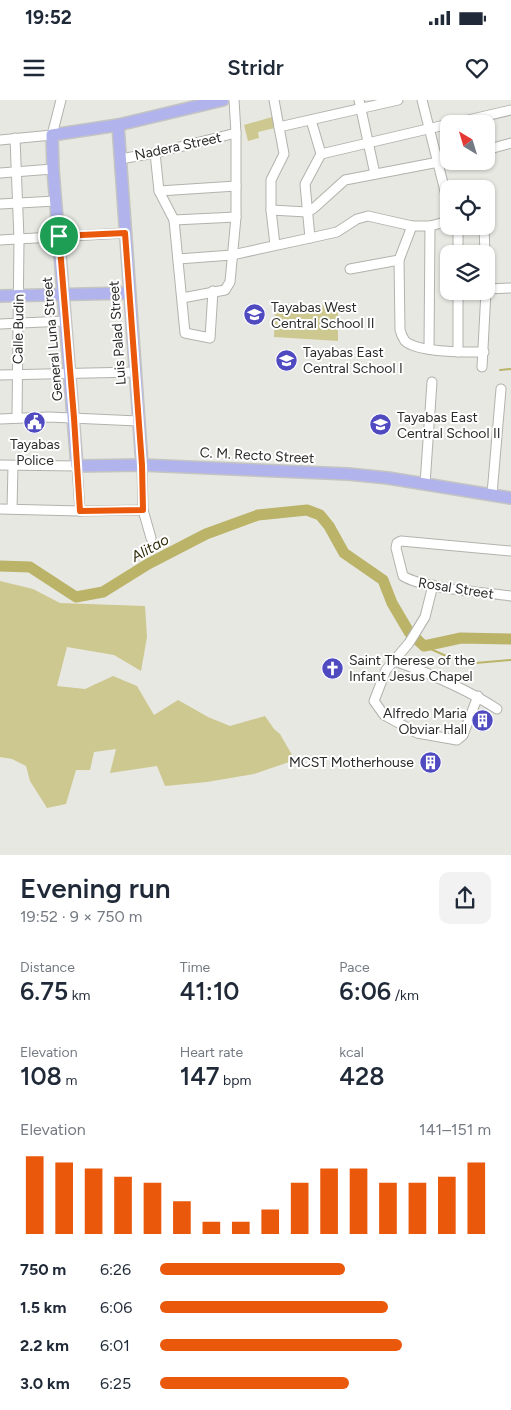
<!DOCTYPE html>
<html lang="en">
<head>
<meta charset="utf-8">
<style>
  :root { --surface:#fff; --page:#f2f2f3; --text:#1f2937; --muted:#747a83; --accent:#ea580c }
  body { margin:0; font-family:Figtree,sans-serif; background:var(--page); color:var(--text); height:100vh; display:flex; flex-direction:column; font-size:19px; white-space:nowrap }
  * { box-sizing:border-box; margin:0 }
  p { font-size:16px; color:var(--muted) }
  .icon { flex:none; width:28px; height:28px; fill:none; stroke:currentColor; stroke-width:2; stroke-linecap:round; stroke-linejoin:round }
  .map { position:relative; height:755px; overflow:hidden }
  .sheet { display:flex; flex-direction:column; background:var(--surface); flex:1 }
  .sheet>* { flex:none }
  .needle { width:32px; rotate:322deg }
  .fabs { position:absolute; left:440px; top:15px; display:grid; gap:10px }
  .fabs a { display:grid; place-items:center; width:55px; height:55px; border-radius:10px; background:var(--surface); box-shadow:0 1px 4px #0004; font-size:25px }
  .pin { position:absolute; display:grid; place-items:center; width:42px; height:42px; color:#fff; margin:-21px; border:2px solid #fff; border-radius:50%; box-shadow:0 1px 5px #0007 }
  .round { display:grid; place-items:center; flex:none; width:52px; height:52px; border-radius:10px; background:var(--page) }
  .overview { display:flex; align-items:center; justify-content:space-between; height:85px; padding:0 20px }
  h1 { font-size:28px; font-weight:600; line-height:38px }
  .stats { display:grid; grid-template-columns:repeat(3,1fr); gap:8px; height:85px; padding:5px 20px }
  .stats div { display:grid; align-content:center }
  .stats b { font-size:25px; font-weight:600 }
  .stats small { font-size:14px; font-weight:400 }
  .stats p { font-size:14px }
  .chart { height:140px; padding:10px 20px }
  .chart p { display:flex; justify-content:space-between }
  .chart svg { width:100%; height:90px; margin-top:5px; stroke:var(--accent); stroke-width:6 }
  ul { padding:0 20px; list-style:none; font-size:16px }
  li { display:grid; grid-template-columns:80px 60px 1fr; align-items:center; height:38px }
  li i { height:12px; border-radius:6px; background:var(--accent) }
  .status { display:flex; justify-content:space-between; align-items:center; height:35px; padding:0 25px; background:var(--surface); direction:ltr }
  .status svg { height:14px; fill:currentColor }
  header { display:flex; justify-content:space-between; align-items:center; height:65px; padding:0 20px; background:var(--surface); font-size:22px; font-weight:600 }
  .map>svg:first-child { display:block }
  .green { fill:#cdc88f }
  .lines { fill:none; stroke-linecap:round; stroke-linejoin:round }
  .stream { stroke:#bab368; stroke-width:2 }
  .river { stroke:#bab368; stroke-width:11 }
  .minor-casing { stroke:#b2b2ad; stroke-width:11 }
  .major-casing { stroke:#c4c4c3; stroke-width:14 }
  .minor { stroke:#fff; stroke-width:9 }
  .major { stroke:#b0b3ec; stroke-width:11 }
  .route-casing { stroke:#fff; stroke-width:10 }
  .route { stroke:#ea580c; stroke-width:6 }
  .labels { text-anchor:middle; stroke-width:4; stroke-linejoin:round; paint-order:stroke }
  .street-label { font-size:14px; fill:#2b2b2a; stroke:#fff }
  .poi-label { font-size:14px; fill:#2b2b2a; stroke:#fff; text-anchor:start }
  .water-label { font-size:15px; font-style:italic; fill:#2e2b09; stroke:#fff }
</style>
</head>
<body>
<div class="status"><b>19:52</b><svg viewBox="0 0 49 12"><path d="M0 12V9h3v3zM5 12V6h3v6zM10 12V3h3v9zM15 12V0h3v12zM26 1h20v11H26zM47 4h2v5h-2z"/></svg></div>
<header><svg class="icon" aria-label="menu" viewBox="0 0 24 24"><path d="M4 6h16M4 12h16M4 18h16"/></svg>Stridr<svg class="icon" aria-label="heart" viewBox="0 0 24 24"><path d="M12 20l-8-8c-3-5 5-10 8-4 3-6 11-1 8 4z"/></svg></header>
<div class="map">
<svg width="511" height="755" viewBox="0 0 511 755">
  <rect width="100%" height="100%" fill="#e8e8e3"/>
  <g class="green">
    <polygon points="272,17 275,28 258,32 259,38 248,41 244,25"/>
    <polygon points="275,204 338,205 338,241 274,237"/>
    <polygon points="0,481 33,489 60,503 145,506 147,537 141,571 114,555 67,547 57,586 85,589 113,576 137,586 154,615 178,600 208,617 230,626 265,616 274,629 280,634 295,660 254,674 207,682 165,686 157,666 110,673 116,649 94,652 90,670 76,670 66,704 47,708 30,681 26,666 12,659 0,657"/>
  </g>
  <g class="lines">
    <g class="stream">
      <polyline points="500,270 511,269"/>
      <polyline points="424,546 464,564 511,560"/>
    </g>
    <polyline class="river" points="0,466 30,467 76,497 103,492 148,464 206,434 258,415 307,410 320,415 329,426 344,453 383,480 392,503 409,532 424,546 461,538 511,539"/>
    <defs>
      <g id="minor">
        <polyline points="274,0 284,54 271,80 271,110 275,145"/>
        <polyline points="359,0 375,74"/>
        <polyline points="422,0 449,107"/>
        <polyline points="451,24 511,10"/>
        <polyline points="279,27 398,0"/>
        <polyline points="15,38 19,139 17,318"/>
        <polyline points="0,40 52,35 61,0"/>
        <polyline points="486,50 511,43"/>
        <polyline points="155,53 159,91 174,120 236,117"/>
        <polyline points="321,54 449,24"/>
        <polyline points="120,59 155,53 236,33"/>
        <polyline points="0,73 53,69"/>
        <polyline points="159,91 236,86"/>
        <polyline points="0,104 56,101"/>
        <polyline points="271,110 307,112 314,108 345,80 449,60"/>
        <polyline points="174,120 185,233 210,238 213,191"/>
        <path d="M412 126 399 160 400 230C401 234 403 238 405 241 418 253 467 252 484 252"/>
        <polyline points="458,126 458,154"/>
        <polyline points="484,126 485,154"/>
        <polyline points="310,138 305,84 321,54 311,20"/>
        <polyline points="0,140 125,133"/>
        <polyline points="178,159 232,155 310,138 337,132 357,119 368,116 412,126 430,126 449,121"/>
        <polyline points="350,169 399,160"/>
        <polyline points="486,189 511,188"/>
        <polyline points="458,191 458,252"/>
        <polyline points="182,198 225,190 230,182 236,117 236,33 234,0"/>
        <polyline points="0,224 65,221"/>
        <polyline points="429,249 430,126"/>
        <polyline points="482,267 486,191"/>
        <polyline points="0,275 135,272"/>
        <polyline points="0,319 49,317 138,321"/>
        <polyline points="0,365 77,366 80,411"/>
        <polyline points="142,365 143,410 151,438"/>
        <polyline points="425,384 432,282"/>
        <polyline points="492,394 501,289"/>
        <polyline points="0,409 80,411 143,410"/>
        <polyline points="12,409 13,366"/>
        <path d="M511 451 401 441 397 443 396 448 403 476C424 489 484 492 511 496"/>
        <polyline points="433,485 425,517 409,543 386,570 374,601 384,615 417,633 457,640 463,635 478,596"/>
        <path d="M395 561C431 574 465 588 497 609"/>
      </g>
      <g id="major">
        <polyline points="223,0 118,25 52,35 53,69 77,366 142,365 348,374 388,378 511,398"/>
        <polyline points="118,25 142,365"/>
        <polyline points="0,196 129,193"/>
      </g>
    </defs>
    <use href="#minor" class="minor-casing"/>
    <use href="#major" class="major-casing"/>
    <use href="#minor" class="minor"/>
    <use href="#major" class="major"/>
  </g>
  <g class="lines">
    <defs>
      <polygon id="route" points="125,133 142,365 143,410 80,411 74,318 59,136"/>
    </defs>
    <use href="#route" class="route-casing"/>
    <use href="#route" class="route"/>
  </g>
  <defs>
    <symbol id="school-disc" viewBox="-11 -11 22 22"><circle r="9.5" fill="#504ac1" stroke="#fff"/><path d="M0-5L7-2L0 1L-7-2ZM-4 1L0 2.5L4 1V4Q0 6-4 4Z" fill="#fff"/></symbol>
    <symbol id="civic-disc" viewBox="-11 -11 22 22"><circle r="9.5" fill="#504ac1" stroke="#fff"/><path d="M-.6-6.5H3V-4.5H.6V-3L4-1V1h2V6H-6V1h2V-1L-.6-3ZM-1.2 2.5V6h2.4V2.5Z" fill="#fff"/></symbol>
    <symbol id="church-disc" viewBox="-11 -11 22 22"><circle r="9.5" fill="#504ac1" stroke="#fff"/><path d="M-1.2-6h2.4v3.5h3.3v2.4h-3.3V6h-2.4V-.1h-3.3v-2.4h3.3Z" fill="#fff"/></symbol>
    <symbol id="building-disc" viewBox="-11 -11 22 22"><circle r="9.5" fill="#504ac1" stroke="#fff"/><path d="M-4-6H4V6H1V3H-1V6H-4ZM-2.5-4.3h1.7v1.8h-1.7ZM.8-4.3h1.7v1.8H.8ZM-2.5-1h1.7V.8h-1.7ZM.8-1h1.7V.8H.8Z" fill="#fff"/></symbol>
  </defs>
  <g fill-rule="evenodd">
    <use href="#school-disc" x="242" y="202" width="25" height="25"/>
    <use href="#school-disc" x="274" y="248" width="25" height="25"/>
    <use href="#civic-disc" x="22" y="310" width="25" height="25"/>
    <use href="#school-disc" x="368" y="312" width="25" height="25"/>
    <use href="#church-disc" x="320" y="556" width="25" height="25"/>
    <use href="#building-disc" x="470" y="608" width="25" height="25"/>
    <use href="#building-disc" x="418" y="650" width="25" height="25"/>
  </g>
  <g class="labels">
    <g class="street-label">
      <text transform="translate(178 46) rotate(-12)" y="5">Nadera Street</text>
      <text transform="translate(18 229) rotate(-89)" y="5">Calle Budin</text>
      <text transform="translate(117 233) rotate(-94)" y="5">Luis Palad Street</text>
      <text transform="translate(52 239) rotate(-95)" y="5">General Luna Street</text>
      <text transform="translate(257 355) rotate(3)" y="5">C. M. Recto Street</text>
      <text transform="translate(456 488) rotate(9)" y="5">Rosal Street</text>
    </g>
    <g class="poi-label">
      <text x="271" y="212">Tayabas West<tspan x="271" dy="16">Central School II</tspan></text>
      <text x="303" y="257">Tayabas East<tspan x="303" dy="16">Central School I</tspan></text>
      <text x="397" y="322">Tayabas East<tspan x="397" dy="16">Central School II</tspan></text>
      <text x="35" y="349" text-anchor="middle">Tayabas<tspan x="35" dy="16">Police</tspan></text>
      <text x="349" y="565">Saint Therese of the<tspan x="349" dy="16">Infant Jesus Chapel</tspan></text>
      <text x="467" y="618" text-anchor="end">Alfredo Maria<tspan x="467" dy="16">Obviar Hall</tspan></text>
      <text x="414" y="667" text-anchor="end">MCST Motherhouse</text>
    </g>
    <g class="water-label">
      <text transform="translate(150 448) rotate(-29)" y="5">Alitao</text>
    </g>
  </g>
</svg>
<div class="fabs">
<a><svg class="needle" viewBox="-14 -14 28 28"><path d="M0-13l5 13h-10z" fill="#e53935"/><path d="M0 13l5-13h-10z" fill="#747a83"/></svg></a>
<a><svg class="icon" aria-label="locate" viewBox="0 0 24 24"><circle cx="12" cy="12" r="6"/><path d="M12 2v4M12 18v4M2 12h4M18 12h4"/></svg></a>
<a><svg class="icon" aria-label="layers" viewBox="0 0 24 24"><path d="M12 4l9 5-9 5-9-5zM3 14l9 5 9-5"/></svg></a>
</div>
<div class="pin" style="left:59px;top:136px;background:#1e9e55"><svg class="icon" aria-label="arrive" viewBox="0 0 24 24"><path d="M6 21V4h12l-3 4 3 4H6"/></svg></div>
</div>
<section class="sheet">
<div class="overview"><div><h1>Evening run</h1><p>19:52 · 9 × 750 m</p></div><a class="round"><svg class="icon" aria-label="share" viewBox="0 0 24 24"><path d="M12 15V3M7 8l5-5 5 5M5 13v7h14v-7"/></svg></a></div>
<div class="stats">
<div><p>Distance</p><b>6.75<small> km</small></b></div>
<div><p>Time</p><b>41:10</b></div>
<div><p>Pace</p><b>6:06<small> /km</small></b></div>
</div>
<div class="stats">
<div><p>Elevation</p><b>108<small> m</small></b></div>
<div><p>Heart rate</p><b>147<small> bpm</small></b></div>
<div><p>kcal</p><b>428</b></div>
</div>
<div class="chart"><p><span>Elevation</span>141–151 m</p>
<svg viewBox="0 0 160 44" preserveAspectRatio="none"><path d="M5 44V6M15 44V9M25 44V12M35 44V16M45 44V19M55 44V28M65 44V38M75 44V38M85 44V32M95 44V19M105 44V12M115 44V12M125 44V19M135 44V19M145 44V16M155 44V9"/></svg>
</div>
<ul>
<li><b>750 m</b>6:26<i style="width:56%"></i></li>
<li><b>1.5 km</b>6:06<i style="width:69%"></i></li>
<li><b>2.2 km</b>6:01<i style="width:73%"></i></li>
<li><b>3.0 km</b>6:25<i style="width:57%"></i></li>
</ul>
</section>
</body>
</html>
